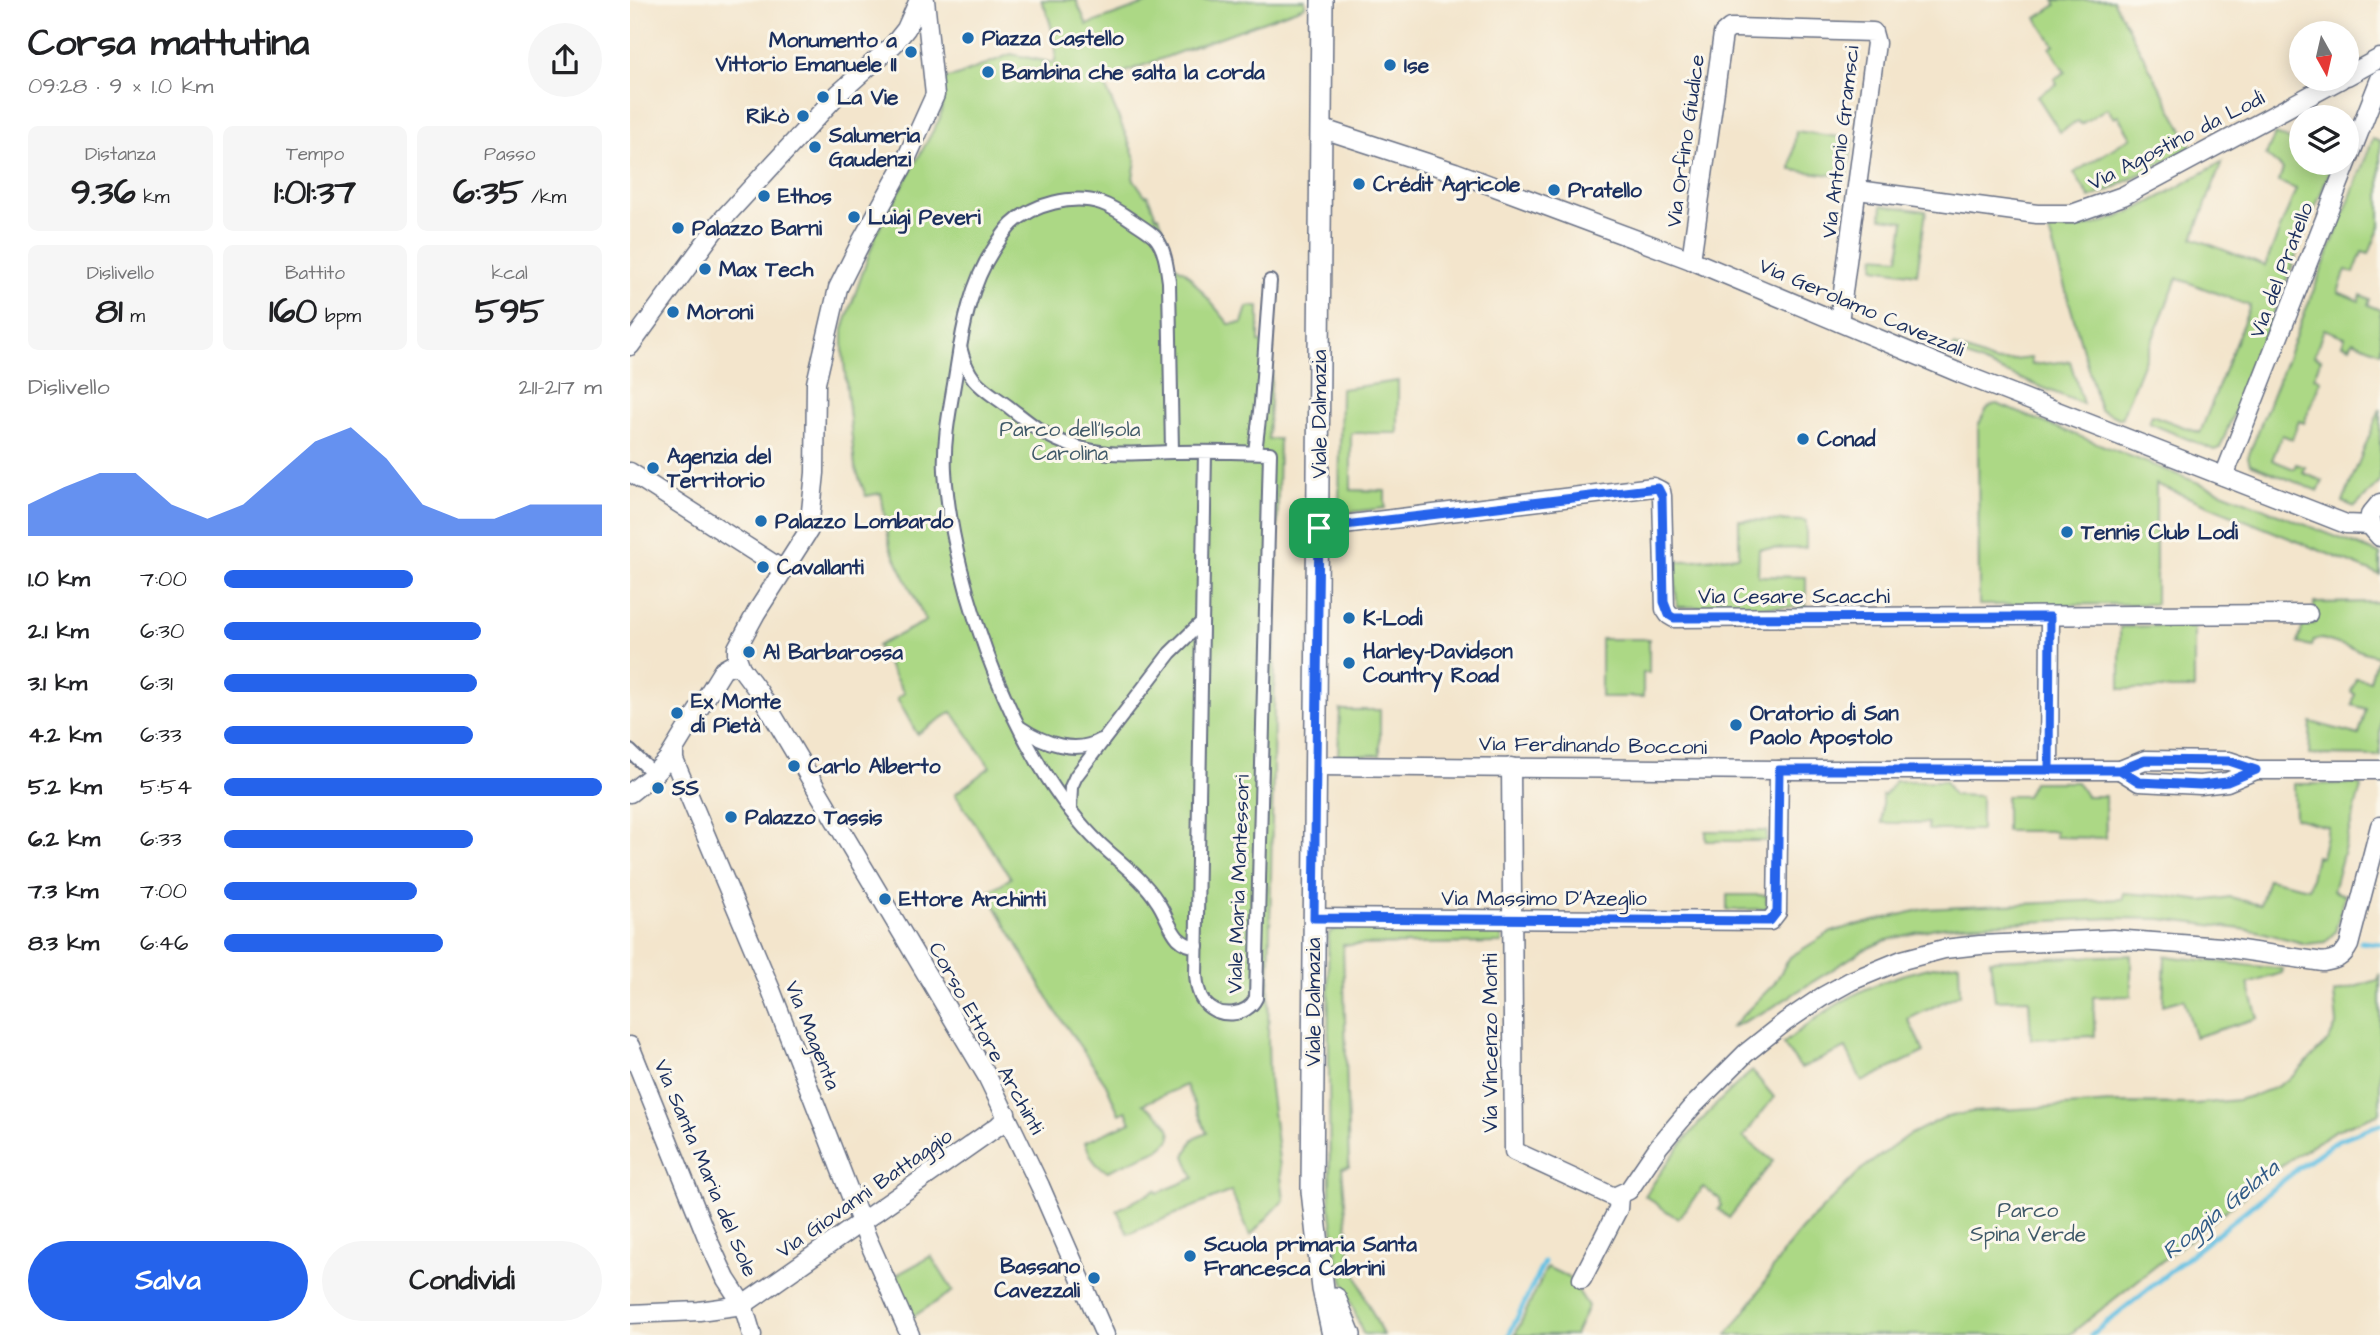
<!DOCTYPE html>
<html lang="it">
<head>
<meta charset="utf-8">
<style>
  :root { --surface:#fff; --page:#f6f6f6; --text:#202124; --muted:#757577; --accent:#2563eb }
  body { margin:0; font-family:"Architects Daughter",sans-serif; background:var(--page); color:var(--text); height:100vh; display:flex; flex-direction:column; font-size:26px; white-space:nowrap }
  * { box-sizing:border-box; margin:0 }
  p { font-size:23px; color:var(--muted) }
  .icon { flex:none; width:38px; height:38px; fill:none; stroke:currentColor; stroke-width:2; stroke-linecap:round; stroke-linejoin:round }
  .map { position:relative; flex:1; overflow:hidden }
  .drawer { display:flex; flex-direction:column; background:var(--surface); width:630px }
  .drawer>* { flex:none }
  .needle { width:46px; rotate:172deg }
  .tools { position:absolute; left:1659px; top:21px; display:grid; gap:14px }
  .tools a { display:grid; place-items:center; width:70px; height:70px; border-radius:50%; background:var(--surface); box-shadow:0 4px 18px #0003; font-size:35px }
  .pin { position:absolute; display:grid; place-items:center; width:60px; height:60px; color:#fff; margin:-30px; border-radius:14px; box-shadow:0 4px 10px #0006 }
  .round { display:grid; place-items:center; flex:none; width:74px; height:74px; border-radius:37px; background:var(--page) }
  .headline { display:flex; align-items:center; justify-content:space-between; height:119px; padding:0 28px }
  h1 { font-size:38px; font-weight:700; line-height:52px }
  .metrics { display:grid; grid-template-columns:repeat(3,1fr); gap:10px; height:119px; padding:7px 28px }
  .metrics div { display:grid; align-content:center; border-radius:10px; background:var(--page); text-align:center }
  .metrics b { font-size:35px; font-weight:700 }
  .metrics small { font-size:19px; font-weight:400 }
  .metrics p { font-size:19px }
  .chart { height:196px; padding:14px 28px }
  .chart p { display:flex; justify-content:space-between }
  .chart svg { width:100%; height:126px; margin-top:7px; fill:var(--accent); opacity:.7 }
  .primary-button { display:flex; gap:14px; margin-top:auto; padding:14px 28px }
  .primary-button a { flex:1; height:80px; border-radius:42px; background:var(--accent); color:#fff; font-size:28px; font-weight:700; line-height:80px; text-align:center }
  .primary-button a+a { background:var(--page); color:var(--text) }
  ul { padding:0 28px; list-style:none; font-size:23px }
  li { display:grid; grid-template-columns:112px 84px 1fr; align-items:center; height:52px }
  li i { height:18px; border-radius:9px; background:var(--accent) }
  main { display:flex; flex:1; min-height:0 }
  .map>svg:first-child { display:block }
  .green { fill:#acd885; stroke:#648472; stroke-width:2 }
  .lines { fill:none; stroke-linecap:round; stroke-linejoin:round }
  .stream { stroke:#65c1e3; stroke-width:5 }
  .pedestrian-casing { stroke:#676f84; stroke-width:16 }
  .minor-casing { stroke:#676f84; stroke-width:21 }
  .tertiary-casing { stroke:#676f84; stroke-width:24 }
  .pedestrian { stroke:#fff; stroke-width:12 }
  .minor { stroke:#fff; stroke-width:18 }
  .tertiary { stroke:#fff; stroke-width:21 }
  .route-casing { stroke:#fff; stroke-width:14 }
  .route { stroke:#2563eb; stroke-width:9 }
  .poi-dot { fill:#1f6fb2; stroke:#fbf7ec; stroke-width:2.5 }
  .labels { text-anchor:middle; stroke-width:6; stroke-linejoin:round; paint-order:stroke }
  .poi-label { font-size:21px; font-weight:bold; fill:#1b2f5e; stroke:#fbf7ec; text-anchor:start }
  .street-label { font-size:21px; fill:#1b2f5e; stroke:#fbf7ec }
  .park-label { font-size:21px; fill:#3f5968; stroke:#fbf7ec }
  .water-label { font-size:23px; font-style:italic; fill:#315b86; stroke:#fbf7ec }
</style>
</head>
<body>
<main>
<section class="drawer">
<div class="headline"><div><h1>Corsa mattutina</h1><p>09:28 · 9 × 1.0 km</p></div><a class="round"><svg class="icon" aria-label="share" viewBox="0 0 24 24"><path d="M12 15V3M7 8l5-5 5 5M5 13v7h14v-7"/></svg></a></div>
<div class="metrics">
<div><p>Distanza</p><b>9.36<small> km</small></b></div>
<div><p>Tempo</p><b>1:01:37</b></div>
<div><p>Passo</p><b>6:35<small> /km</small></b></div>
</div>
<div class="metrics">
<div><p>Dislivello</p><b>81<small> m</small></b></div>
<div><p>Battito</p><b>160<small> bpm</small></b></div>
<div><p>kcal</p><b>595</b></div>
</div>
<div class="chart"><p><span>Dislivello</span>211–217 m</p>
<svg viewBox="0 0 160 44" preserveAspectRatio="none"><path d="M0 44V33L10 27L20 22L30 22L40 33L50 38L60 33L70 22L80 11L90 6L100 17L110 33L120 38L130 38L140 33L150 33L160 33V44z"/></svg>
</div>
<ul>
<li><b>1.0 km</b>7:00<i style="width:50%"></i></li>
<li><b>2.1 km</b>6:30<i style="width:68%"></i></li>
<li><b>3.1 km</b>6:31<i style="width:67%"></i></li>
<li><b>4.2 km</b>6:33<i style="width:66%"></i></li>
<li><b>5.2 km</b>5:54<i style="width:100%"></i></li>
<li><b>6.2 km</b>6:33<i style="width:66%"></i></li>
<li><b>7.3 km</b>7:00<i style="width:51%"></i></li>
<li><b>8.3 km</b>6:46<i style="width:58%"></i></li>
</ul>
<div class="primary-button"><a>Salva</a><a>Condividi</a></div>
</section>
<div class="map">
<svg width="1750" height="1335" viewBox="0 0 1750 1335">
  <rect width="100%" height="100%" fill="#fbf7ec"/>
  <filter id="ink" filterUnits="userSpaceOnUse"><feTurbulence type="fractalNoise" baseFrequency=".0143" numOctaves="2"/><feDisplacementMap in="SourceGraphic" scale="14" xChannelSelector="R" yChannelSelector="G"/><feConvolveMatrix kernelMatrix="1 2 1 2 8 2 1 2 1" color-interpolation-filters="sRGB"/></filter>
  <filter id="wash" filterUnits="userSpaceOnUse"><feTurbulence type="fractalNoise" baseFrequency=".00686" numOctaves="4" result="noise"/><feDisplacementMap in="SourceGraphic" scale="28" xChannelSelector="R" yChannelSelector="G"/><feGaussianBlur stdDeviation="1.57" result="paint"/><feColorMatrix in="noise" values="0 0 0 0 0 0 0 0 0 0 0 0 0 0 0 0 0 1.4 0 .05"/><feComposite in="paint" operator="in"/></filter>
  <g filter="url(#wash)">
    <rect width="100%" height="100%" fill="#f3e5cc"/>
    <g class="green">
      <path d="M411 0H446L457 25 526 0H675V6L479 78 475 85 506 160 503 178 514 194 518 196 526 216H529L536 236 533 237 544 265 556 272 599 324 612 323 617 307 629 306V342L643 343 638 439H649L638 1039 639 1079 654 1200 620 1236 601 1191 498 1234 487 1210 526 1190 528 1193 564 1178 555 1156 563 1139 577 1133 556 1085 513 1104C525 1113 540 1120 541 1137L539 1141 528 1150 478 1171C464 1167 460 1154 455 1142L501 1122 496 1111 489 1114 476 1084 425 1010 357 892 381 878 325 794 360 767 322 712 287 734 267 698 274 693 247 646 296 621 260 547 251 493 236 496 225 467 213 353V329L246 234 310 118 316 78 327 76 381 54 424 63C430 51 418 12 411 0Z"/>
      <polygon points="1425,0 1483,0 1562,147 1482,189 1460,198 1444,173 1501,137 1488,116 1484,118 1477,108 1451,124 1448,121 1430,132 1407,96 1427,84 1424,79 1435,72 1420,48 1424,45 1406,18 1426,5"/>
      <polygon points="1166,131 1223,139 1218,177 1161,170"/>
      <path d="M1645 134 1671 145V163H1703L1590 448 1584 450 1519 423 1522 415 1570 433 1620 306 1547 278 1491 419 1470 410 1418 228C1426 229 1436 230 1445 229 1498 221 1546 187 1592 162L1563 238 1635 266 1666 189 1649 182 1653 169 1636 155Z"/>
      <polygon points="1743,139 1750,142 1750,226 1739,254 1732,252 1724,273 1716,270 1708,292 1729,301 1731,295 1740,299 1738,305 1750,310 1750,352 1723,341 1720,347 1712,344 1715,337 1694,329 1684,356 1691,359 1684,377 1691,380 1674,423 1669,421 1662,439 1652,435 1642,460 1664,469 1666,464 1675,467 1673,473 1693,481 1688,491 1620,464 1618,457"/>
      <polygon points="1252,205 1296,211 1287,274 1244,268 1245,256 1269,258 1274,221 1251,218"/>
      <polygon points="1324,346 1365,362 1401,358 1402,365 1440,361 1453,404 1322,351"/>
      <polygon points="768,381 768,433 721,433 721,490 755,491 755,508 713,513 709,509 711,389"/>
      <path d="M1367 404 1750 554V575L1526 484V604L1349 605 1348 426C1353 417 1355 405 1367 404Z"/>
      <polygon points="1750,409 1750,482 1725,507 1713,502"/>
      <polygon points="1109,520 1176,521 1176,548 1129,549 1128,576 1176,577 1176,607 1047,607 1044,562 1109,556"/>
      <polygon points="1750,602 1750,756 1679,755 1681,722 1729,735 1736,709 1722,705 1725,694 1721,692 1726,678 1740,681 1747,656 1692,639 1684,640 1682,646 1668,643 1673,625 1684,624 1684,603"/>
      <polygon points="1564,625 1564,689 1490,689 1490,627"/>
      <polygon points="971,639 1019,639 1019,673 1013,673 1013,697 971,697"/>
      <polygon points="710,710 750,710 750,755 708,755"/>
      <polygon points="1265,781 1315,781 1323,795 1351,796 1351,830 1298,830 1298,823 1252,823 1252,795 1255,795"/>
      <polygon points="1403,782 1447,782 1456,796 1475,796 1476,838 1425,837 1425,831 1376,831 1376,796 1396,796"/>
      <polygon points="1664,784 1729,784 1731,787 1703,891 1715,895 1705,932 1695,942 1676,944 1627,931 1531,919 1483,918 1332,925 1305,928 1254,941 1232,951 1138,1010 1100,1028 1144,984 1160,957 1199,933 1211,929 1294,909 1493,899 1493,893 1537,896 1572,901 1600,897 1630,905 1638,879 1679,888 1686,856 1691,857 1698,827 1665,818"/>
      <rect x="1076" y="831" width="61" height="10"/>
      <polygon points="1097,895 1137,895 1136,909 1097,910"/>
      <path d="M708 929 864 930C871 932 872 936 872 943L713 945 719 1167 712 1168 720 1257 736 1299 753 1335 733 1334 715 1286 707 1258 700 1207 698 938 700 932Z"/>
      <polygon points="1501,955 1501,996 1463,997 1465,1036 1401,1039 1399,999 1365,1000 1360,960"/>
      <polygon points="1535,956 1653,969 1652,973 1618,984 1628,1018 1565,1037 1554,999 1533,1005"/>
      <path d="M1329 963 1330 994 1278 1019 1294 1052 1232 1082 1216 1048 1171 1068 1153 1044C1208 998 1257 972 1329 963Z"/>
      <polygon points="1750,975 1750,1113 1704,1131 1658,1161 1439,1335 1097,1335 1126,1296 1154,1251 1172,1229 1232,1169 1279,1135 1313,1118 1341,1112 1482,1103 1565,1104 1608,1100 1625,1095 1646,1087 1662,1077 1699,1040 1707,1023 1704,993 1748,980"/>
      <path d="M1122 1071 1144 1097 1113 1137 1143 1161 1099 1218 1088 1209 1091 1206 1090 1199 1073 1187 1048 1219 1015 1196C1045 1149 1079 1107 1122 1071Z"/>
      <polygon points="301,1256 323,1291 281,1318 263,1277"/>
      <polygon points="917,1267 940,1278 958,1306 945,1335 885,1335"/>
    </g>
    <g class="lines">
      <g class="stream">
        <polyline points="1731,942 1750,944"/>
        <polyline points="879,1335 914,1262"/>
        <polyline points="1461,1335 1670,1167 1708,1140 1750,1124"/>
      </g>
    </g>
  </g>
  <g filter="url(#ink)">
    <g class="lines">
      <defs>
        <g id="pedestrian">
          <path d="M330 347C339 383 350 386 379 407 396 420 412 434 432 442 470 458 503 453 543 452 575 451 608 452 640 453L626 998C617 1017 588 1019 574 1002 568 994 567 985 566 975L575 452"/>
          <path d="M542 452 539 282C537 267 535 248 525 237 519 231 510 226 503 221 493 214 483 207 471 203 443 194 403 204 382 224 375 231 368 242 363 250 341 284 333 326 327 366 322 400 313 436 315 471 322 587 389 775 479 852 496 867 515 882 527 901 535 912 539 928 548 938 553 943 559 946 567 946"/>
          <polyline points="625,452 631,403 640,281"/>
          <path d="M391 728C413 743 446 755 471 740"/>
          <polyline points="0,751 24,774"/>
          <polyline points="440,809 441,787 446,776 540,653 572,622"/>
        </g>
        <g id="minor">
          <polyline points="295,0 305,95 272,168 232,240 208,288 186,383 185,473 179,530 126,613 107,648 107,657 111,668 129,692 357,1076 410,1186 475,1335"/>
          <polyline points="1717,76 1750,58"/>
          <polyline points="690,128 825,172 1061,260 1332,374 1716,524 1741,525"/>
          <polyline points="1228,190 1407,214 1442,214 1493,196 1711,79"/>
          <polyline points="1061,260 1093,34 1100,28 1106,28 1243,32 1246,43 1209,322"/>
          <polyline points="0,346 91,221 208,94 264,44 276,29 289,0"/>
          <polyline points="0,472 153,570"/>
          <polyline points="1594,476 1750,79"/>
          <polyline points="1750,503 1740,515 1743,529 1750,537"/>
          <polyline points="689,528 1023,487 1031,491 1032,496 1035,609 1039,615 1044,618 1678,614"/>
          <polyline points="44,752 44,760 141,990 238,1240 280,1335"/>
          <polyline points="686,766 1149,770 1490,770 1515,760 1599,761 1626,770"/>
          <path d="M881 767 884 1151 984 1197 999 1190 1029 1146 1061 1108 1116 1053 1155 1022 1192 997 1221 981 1272 960 1314 949 1350 945 1483 939 1591 947 1693 962C1706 960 1713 957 1719 945L1750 826"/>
          <polyline points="1419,770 1420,617"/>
          <polyline points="1490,770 1509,782 1570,785 1597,782 1626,770 1750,770"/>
          <polyline points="0,793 24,774 38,759 93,670 102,665 111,668"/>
          <polyline points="683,918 1140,921 1147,912 1149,770"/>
          <polyline points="0,1046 79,1242 96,1279 113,1305 122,1335"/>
          <polyline points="952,1279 988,1209 989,1196"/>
          <polyline points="0,1314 69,1311 113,1305 368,1126 374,1120 376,1113"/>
        </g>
        <g id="tertiary">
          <polyline points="692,0 682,1191 693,1289 703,1335"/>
          <polyline points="705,1298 720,1335"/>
        </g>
      </defs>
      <use href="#pedestrian" class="pedestrian-casing"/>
      <use href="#minor" class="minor-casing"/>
      <use href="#tertiary" class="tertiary-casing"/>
      <use href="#pedestrian" class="pedestrian"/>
      <use href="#minor" class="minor"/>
      <use href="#tertiary" class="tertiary"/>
    </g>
  </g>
  <g class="lines" filter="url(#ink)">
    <defs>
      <polyline id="route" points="689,528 684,918 1140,921 1147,912 1149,770 1490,770 1515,760 1599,761 1626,770 1597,782 1570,785 1509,782 1490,770 1419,770 1420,617 1044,618 1039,615 1034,602 1032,496 1028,488 689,528"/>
    </defs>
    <use href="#route" class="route-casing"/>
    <use href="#route" class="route"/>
  </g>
  <g class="poi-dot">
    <circle cx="338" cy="38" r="7"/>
    <circle cx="281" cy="52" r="7"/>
    <circle cx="760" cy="65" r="7"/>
    <circle cx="358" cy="72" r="7"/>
    <circle cx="193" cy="97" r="7"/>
    <circle cx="173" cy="116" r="7"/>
    <circle cx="185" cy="147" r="7"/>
    <circle cx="729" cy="184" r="7"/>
    <circle cx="924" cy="190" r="7"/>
    <circle cx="134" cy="196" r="7"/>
    <circle cx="224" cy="217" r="7"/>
    <circle cx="48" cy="228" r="7"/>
    <circle cx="75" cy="269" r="7"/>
    <circle cx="43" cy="312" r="7"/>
    <circle cx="1173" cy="439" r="7"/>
    <circle cx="23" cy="468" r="7"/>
    <circle cx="131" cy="521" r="7"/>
    <circle cx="1437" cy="532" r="7"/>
    <circle cx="133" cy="567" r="7"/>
    <circle cx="719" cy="618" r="7"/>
    <circle cx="119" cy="652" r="7"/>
    <circle cx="719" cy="663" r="7"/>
    <circle cx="47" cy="713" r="7"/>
    <circle cx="1106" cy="725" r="7"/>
    <circle cx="164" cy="766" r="7"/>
    <circle cx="28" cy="788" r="7"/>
    <circle cx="101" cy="817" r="7"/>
    <circle cx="255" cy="899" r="7"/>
    <circle cx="560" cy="1256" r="7"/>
    <circle cx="464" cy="1278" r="7"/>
  </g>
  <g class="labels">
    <g class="poi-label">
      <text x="352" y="45">Piazza Castello</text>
      <text x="267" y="47" text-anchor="end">Monumento a<tspan x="267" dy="24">Vittorio Emanuele II</tspan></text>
      <text x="774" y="72">Ise</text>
      <text x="372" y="79">Bambina che salta la corda</text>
      <text x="207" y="104">La Vie</text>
      <text x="159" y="123" text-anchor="end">Rikò</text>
      <text x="199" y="142">Salumeria<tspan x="199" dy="24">Gaudenzi</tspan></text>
      <text x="743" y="191">Crédit Agricole</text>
      <text x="938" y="197">Pratello</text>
      <text x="148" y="203">Ethos</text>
      <text x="238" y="224">Luigi Peveri</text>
      <text x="62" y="235">Palazzo Barni</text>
      <text x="89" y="276">Max Tech</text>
      <text x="57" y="319">Moroni</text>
      <text x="1187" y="446">Conad</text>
      <text x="37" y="463">Agenzia del<tspan x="37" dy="24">Territorio</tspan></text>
      <text x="145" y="528">Palazzo Lombardo</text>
      <text x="1451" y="539">Tennis Club Lodi</text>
      <text x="147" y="574">Cavallanti</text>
      <text x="733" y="625">K-Lodi</text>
      <text x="733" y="658">Harley-Davidson<tspan x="733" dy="24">Country Road</tspan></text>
      <text x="133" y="659">Al Barbarossa</text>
      <text x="61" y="708">Ex Monte<tspan x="61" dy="24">di Pietà</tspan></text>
      <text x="1120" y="720">Oratorio di San<tspan x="1120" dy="24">Paolo Apostolo</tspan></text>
      <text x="178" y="773">Carlo Alberto</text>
      <text x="42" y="795">SS</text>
      <text x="115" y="824">Palazzo Tassis</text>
      <text x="269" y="906">Ettore Archinti</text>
      <text x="574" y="1251">Scuola primaria Santa<tspan x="574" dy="24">Francesca Cabrini</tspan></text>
      <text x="450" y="1273" text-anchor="end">Bassano<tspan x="450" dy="24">Cavezzali</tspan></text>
    </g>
    <g class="street-label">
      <text transform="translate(1546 140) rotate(-27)" y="7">Via Agostino da Lodi</text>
      <text transform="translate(1055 141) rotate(-82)" y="7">Via Orfino Giudice</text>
      <text transform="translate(1210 142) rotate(-83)" y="7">Via Antonio Gramsci</text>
      <text transform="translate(1651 270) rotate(-69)" y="7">Via del Pratello</text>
      <text transform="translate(1232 307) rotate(23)" y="7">Via Gerolamo Cavezzali</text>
      <text transform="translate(689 414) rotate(-90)" y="7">Viale Dalmazia</text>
      <text x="1164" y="603">Via Cesare Scacchi</text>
      <text transform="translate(963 745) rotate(1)" y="7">Via Ferdinando Bocconi</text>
      <text transform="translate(608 884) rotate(-88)" y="7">Viale Maria Montessori</text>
      <text x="914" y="905">Via Massimo D’Azeglio</text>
      <text transform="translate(683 1002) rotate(-90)" y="7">Viale Dalmazia</text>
      <text transform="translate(183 1035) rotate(68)" y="7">Via Magenta</text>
      <text transform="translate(357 1038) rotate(61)" y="7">Corso Ettore Archinti</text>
      <text transform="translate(860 1043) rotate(-90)" y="7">Via Vincenzo Monti</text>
      <text transform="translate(76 1168) rotate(67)" y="7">Via Santa Maria del Sole</text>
      <text transform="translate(234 1193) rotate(-35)" y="7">Via Giovanni Battaggio</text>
    </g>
    <g class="park-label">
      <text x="440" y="436">Parco dell'Isola<tspan x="440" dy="24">Carolina</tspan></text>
      <text x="1398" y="1217">Parco<tspan x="1398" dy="24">Spina Verde</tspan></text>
    </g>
    <g class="water-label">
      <text transform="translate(1590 1209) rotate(-39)" y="8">Roggia Gelata</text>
    </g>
  </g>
</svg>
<div class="tools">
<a><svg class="needle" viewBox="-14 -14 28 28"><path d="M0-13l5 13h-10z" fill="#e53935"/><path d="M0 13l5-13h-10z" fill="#757577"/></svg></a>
<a><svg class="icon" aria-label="layers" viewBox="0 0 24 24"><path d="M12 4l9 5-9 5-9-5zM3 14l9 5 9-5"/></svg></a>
</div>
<div class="pin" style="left:689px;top:528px;background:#1e9e55"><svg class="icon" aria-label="arrive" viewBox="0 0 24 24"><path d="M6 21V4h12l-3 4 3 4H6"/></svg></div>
</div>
</main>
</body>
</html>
